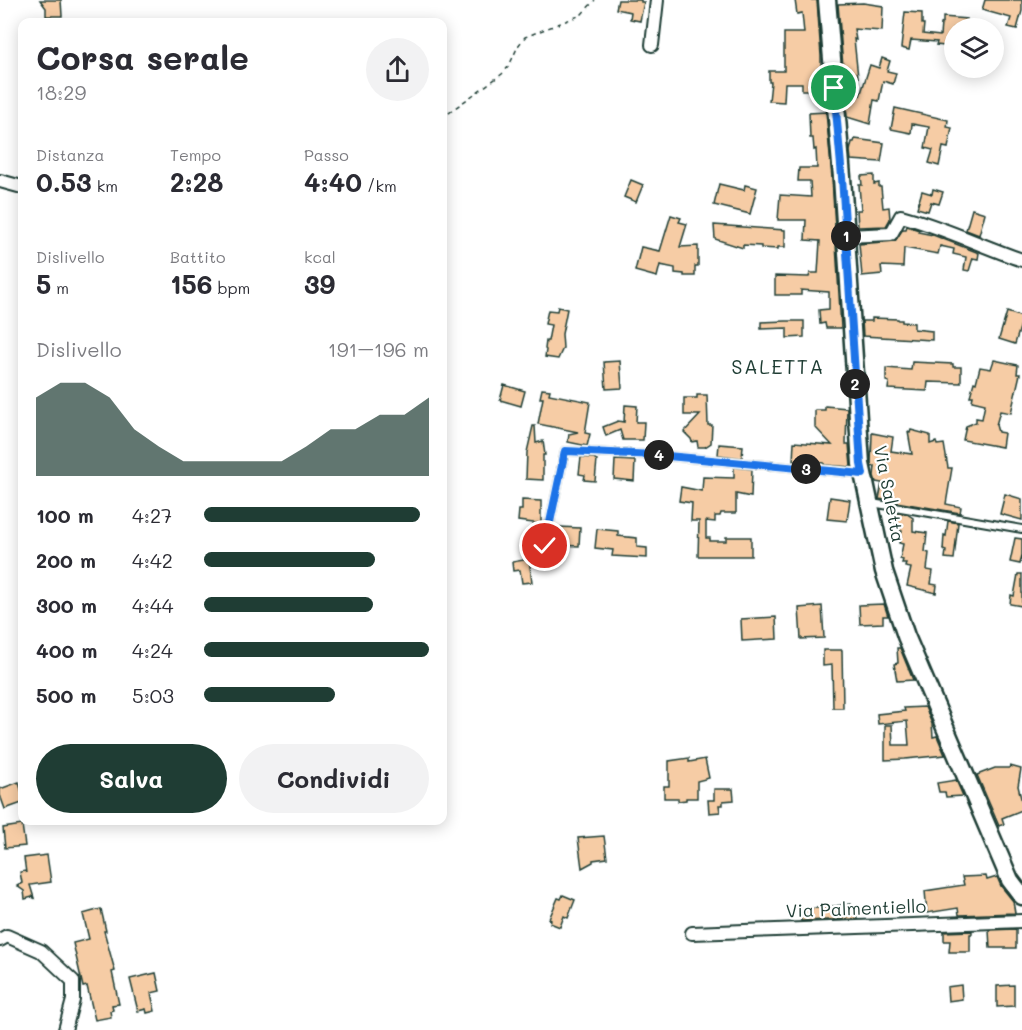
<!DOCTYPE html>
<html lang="it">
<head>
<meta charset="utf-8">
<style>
  :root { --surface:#fff; --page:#f2f2f3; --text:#2b2b33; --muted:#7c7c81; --accent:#1f3d34 }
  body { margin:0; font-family:Mali,sans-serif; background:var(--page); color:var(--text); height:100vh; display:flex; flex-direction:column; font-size:22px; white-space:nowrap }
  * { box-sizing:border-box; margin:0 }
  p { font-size:20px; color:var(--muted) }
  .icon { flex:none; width:33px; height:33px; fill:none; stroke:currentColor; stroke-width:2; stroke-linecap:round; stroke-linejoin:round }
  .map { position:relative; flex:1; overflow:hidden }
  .drawer { position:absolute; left:18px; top:18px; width:429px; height:807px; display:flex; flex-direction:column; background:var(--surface); border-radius:12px; box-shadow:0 3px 15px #0003 }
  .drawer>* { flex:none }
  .buttons { position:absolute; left:944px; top:18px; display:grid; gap:12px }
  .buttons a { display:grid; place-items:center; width:60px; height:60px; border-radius:50%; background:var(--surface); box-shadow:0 3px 15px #0003; font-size:30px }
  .pin { position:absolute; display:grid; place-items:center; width:51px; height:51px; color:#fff; margin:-26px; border:3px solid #fff; border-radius:50%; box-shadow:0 2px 6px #0007 }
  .km { position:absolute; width:30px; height:30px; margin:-15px; border-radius:50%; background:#222; color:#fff; font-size:16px; line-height:30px; text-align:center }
  .round { display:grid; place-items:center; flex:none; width:63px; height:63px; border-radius:32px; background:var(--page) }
  .headline { display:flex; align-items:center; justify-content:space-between; height:102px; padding:0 18px }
  h1 { font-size:33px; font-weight:800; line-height:45px }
  .stats { display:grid; grid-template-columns:repeat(3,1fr); gap:9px; height:102px; padding:6px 18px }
  .stats div { display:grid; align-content:center }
  .stats b { font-size:26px; font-weight:800 }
  .stats small { font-size:16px; font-weight:400 }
  .stats p { font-size:16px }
  .chart { height:168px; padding:12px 18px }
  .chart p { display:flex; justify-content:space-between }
  .chart svg { width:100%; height:108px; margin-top:6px; fill:var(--accent); opacity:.7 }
  .button { display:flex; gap:12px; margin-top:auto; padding:12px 18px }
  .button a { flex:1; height:69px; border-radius:36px; background:var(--accent); color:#fff; font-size:24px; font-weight:800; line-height:69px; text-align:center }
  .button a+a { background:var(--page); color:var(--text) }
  ul { padding:0 18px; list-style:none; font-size:20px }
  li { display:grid; grid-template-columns:96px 72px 1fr; align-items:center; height:45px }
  li i { height:15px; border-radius:8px; background:var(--accent) }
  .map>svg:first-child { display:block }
  .building { fill:#f6cca5; stroke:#1f3d34; stroke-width:1.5 }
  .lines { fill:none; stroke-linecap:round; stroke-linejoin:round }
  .lane-casing { stroke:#1f3d34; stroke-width:10 }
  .street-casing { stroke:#1f3d34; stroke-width:16 }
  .secondary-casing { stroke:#1f3d34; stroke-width:21 }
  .path { stroke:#1f3d34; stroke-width:1.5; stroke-dasharray:4.5 4.5; stroke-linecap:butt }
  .lane { stroke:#fff; stroke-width:6 }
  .street { stroke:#fff; stroke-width:12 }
  .secondary { stroke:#fff; stroke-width:16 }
  .route-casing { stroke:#fff; stroke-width:12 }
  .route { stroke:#1a73e8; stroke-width:8 }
  .labels { text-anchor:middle; stroke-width:4.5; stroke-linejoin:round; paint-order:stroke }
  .street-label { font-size:18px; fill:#1f3d34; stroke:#fff }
  .neighbourhood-label { font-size:20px; letter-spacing:1.5px; fill:#1f3d34; stroke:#fff }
</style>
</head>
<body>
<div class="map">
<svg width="1022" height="1030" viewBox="0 0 1022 1030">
  <rect width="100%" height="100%" fill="#fff"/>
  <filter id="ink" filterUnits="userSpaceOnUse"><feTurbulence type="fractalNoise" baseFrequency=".0167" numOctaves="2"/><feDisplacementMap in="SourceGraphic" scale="12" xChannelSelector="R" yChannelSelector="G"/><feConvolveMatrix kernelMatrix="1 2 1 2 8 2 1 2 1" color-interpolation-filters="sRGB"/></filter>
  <g filter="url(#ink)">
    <g class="building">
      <polygon points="40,0 61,0 62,16 46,16 46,8"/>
      <polygon points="618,0 641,0 641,2 644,2 640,21 630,19 631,12 616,9"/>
      <polygon points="795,0 817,0 821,56 821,90 802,90 802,83 785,83 784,102 769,101 771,82 769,82 769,71 784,71 784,33 804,33 802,13 797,14"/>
      <polygon points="985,0 1022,0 1022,11 1017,29 1008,27 1011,18 982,10"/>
      <polygon points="863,3 883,6 882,31 854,29 856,40 854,39 860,96 870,65 879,68 882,58 890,61 887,71 896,73 893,84 883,81 879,101 874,100 870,124 847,117 838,4"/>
      <polygon points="905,12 922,13 922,24 924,24 923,34 940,36 941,24 943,23 943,17 967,19 966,28 954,28 954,47 936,45 937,42 911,40 909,50 901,48"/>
      <polygon points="895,108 948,120 947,127 952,128 948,148 943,147 939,166 929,163 933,150 925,148 929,127 912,124 911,133 891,129"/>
      <polygon points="826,112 832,178 841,328 826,328 825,323 820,324 819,310 829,309 829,292 801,290 801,295 775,295 775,276 809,277 810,273 818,273 820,241 805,240 806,220 778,220 780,195 811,197 810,181 798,181 799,168 817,168 816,149 814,150 813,138 810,138 809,113"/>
      <polygon points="855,139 884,143 881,162 851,160 850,151 852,142 854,142"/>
      <polygon points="874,175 874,184 879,183 879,187 881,187 883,208 889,207 890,219 886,226 858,227 857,210 861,210 859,185 862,185 861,176"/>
      <polygon points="631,180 643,185 636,202 624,197"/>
      <polygon points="719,184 744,190 745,185 757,188 750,214 714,205"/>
      <polygon points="933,189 943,192 939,204 931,202 928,211 917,208 922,191 932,194"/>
      <polygon points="972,209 985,213 979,235 966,230"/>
      <polygon points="671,215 681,218 679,222 687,224 680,247 698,246 698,266 695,266 695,276 684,276 684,274 675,273 675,268 660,265 657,277 635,271 641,247 660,251"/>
      <polygon points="714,225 785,230 785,247 778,247 778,249 761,248 761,246 743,245 743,248 715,239"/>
      <polygon points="907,226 919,230 918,232 933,235 979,253 978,259 973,258 969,271 964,270 966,257 953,254 954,249 940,246 938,254 904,248 903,267 881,266 882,274 862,276 859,244 895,241 903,229 906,229"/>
      <polygon points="558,307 567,309 562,334 563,348 558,359 545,357 546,350 545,349 546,341 548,341 551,325 545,324 548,310 557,311"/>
      <polygon points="1007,312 1022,317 1022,321 1015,344 999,339"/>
      <polygon points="872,318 898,319 898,320 902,320 902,322 914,323 914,329 932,331 932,340 863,336 862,321 872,321"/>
      <polygon points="786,321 804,321 804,337 787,338 787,328 761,329 761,322"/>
      <polygon points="994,360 1018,365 1017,374 1020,374 1011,413 1000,411 996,425 998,432 1004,433 1002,447 963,440 966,426 976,422 976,418 982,419 985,404 972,401 973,396 970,396 974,382 976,383 980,367 991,369"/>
      <polygon points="620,361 622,388 606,389 604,362"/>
      <polygon points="912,362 953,364 953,367 961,367 961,383 928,382 927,391 888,389 889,382 886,381 886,368 911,370"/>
      <polygon points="504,385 525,391 521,406 500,400"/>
      <polygon points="542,389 550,390 549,394 590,402 585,433 590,434 587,446 568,442 569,434 578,432 538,424 543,398 540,398"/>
      <polygon points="697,395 707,395 708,425 712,425 711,443 705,447 698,447 697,441 692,442 691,439 684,432 700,415 684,415 684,398 697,398"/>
      <polygon points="625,405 637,406 636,422 644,422 643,440 623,440 620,430 606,436 603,427 618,421 624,422"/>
      <polygon points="825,406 847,408 846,444 849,444 851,467 824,465 824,463 793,461 794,442 832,445 815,427 815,410 825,410"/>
      <polygon points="533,426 535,426 536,443 543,441 545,455 543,455 543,480 526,479 527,452"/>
      <polygon points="911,430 930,435 930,444 936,442 937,445 944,444 948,468 952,468 946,504 961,507 960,513 879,499 882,483 876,482 874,476 875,466 872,467 871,463 872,433 893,437 891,451 912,454 908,432 910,433"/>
      <polygon points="719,444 743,446 742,458 718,455"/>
      <polygon points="581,457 595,458 595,459 597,460 595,481 584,480 585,475 579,474"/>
      <polygon points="615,460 635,461 634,481 614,479"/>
      <polygon points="734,467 752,469 751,497 736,494 736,513 721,513 720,516 715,516 715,522 706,521 706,538 710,538 710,541 726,541 726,537 751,537 751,556 698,556 699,521 691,521 692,503 679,501 681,487 702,491 703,477 734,478"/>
      <polygon points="1005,494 1022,499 1022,520 1000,514"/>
      <polygon points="830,497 850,500 847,521 827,519"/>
      <polygon points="522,500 541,501 541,524 518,521 519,510 522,510"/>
      <polygon points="896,513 907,514 913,518 913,531 927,533 925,552 929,553 927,570 933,571 931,584 937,585 936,593 907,586 911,568 905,567 906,563 902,563 903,560 900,559 903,544 899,543 902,531 893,529"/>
      <polygon points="948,521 958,523 954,559 945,558 946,551 943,550 944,535 946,536"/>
      <polygon points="559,527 580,528 579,546 557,545"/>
      <polygon points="597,529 618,531 618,536 637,538 637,547 647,548 647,558 612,556 613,550 595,548"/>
      <polygon points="1015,538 1022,539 1022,555 1020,564 1010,562"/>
      <polygon points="529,559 532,582 522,583 520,570 513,571 512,562"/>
      <polygon points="1018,574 1022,574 1022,606 1010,604 1011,595 1014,596"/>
      <polygon points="884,604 888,616 883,616 883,623 860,624 859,605"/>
      <polygon points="822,606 824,638 801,639 799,608"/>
      <polygon points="776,617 777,639 742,641 741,619"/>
      <polygon points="897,648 900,648 913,680 897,681 894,664 898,663"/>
      <polygon points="823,650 842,650 843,708 833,708 832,665 823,666"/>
      <polygon points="925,707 932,724 933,737 937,736 945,755 905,759 885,760 885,725 892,725 893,745 909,745 907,721 878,724 877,714 905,711 904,708"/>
      <polygon points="689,758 689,762 705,759 709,778 697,781 697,798 686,798 686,800 678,801 678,798 664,798 664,786 669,786 669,761"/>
      <polygon points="1010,766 1021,769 1018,786 1022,802 1022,810 1002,818 1004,824 999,826 977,775 995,768 1009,768"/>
      <polygon points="956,780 963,796 946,797 945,792 939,792 937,783"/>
      <polygon points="19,782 22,793 22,803 5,809 0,795 0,789"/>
      <polygon points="714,789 733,789 734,800 723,801 723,805 719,805 720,812 709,813 708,800 714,800"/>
      <polygon points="22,825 25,846 5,848 3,828"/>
      <polygon points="604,836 607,858 593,860 593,862 582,868 578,838"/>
      <polygon points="47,855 51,882 30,885 34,898 32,897 25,899 24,891 17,886 22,883 20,872 25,871 26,873 24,858"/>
      <polygon points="986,876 987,880 997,877 1001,886 1013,901 1015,913 959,915 958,908 927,913 925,891 964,885 962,877"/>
      <polygon points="563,895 575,900 568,918 564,916 560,927 550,923 551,920 549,919 558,898 561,899"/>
      <polygon points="851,904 852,913 856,913 857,919 801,921 800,910"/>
      <polygon points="101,909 106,931 104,931 115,971 112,972 119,1004 112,1005 113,1010 110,1011 111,1017 95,1020 87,986 83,987 73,943 89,939 83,914"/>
      <polygon points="1016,929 1016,948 990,948 989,930"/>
      <polygon points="972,931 972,934 970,934 970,952 949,952 950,941 944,941 944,932"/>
      <polygon points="156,973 160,991 151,993 155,1011 147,1013 146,1009 138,1011 130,979"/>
      <polygon points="961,985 962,999 948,1001 947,987"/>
      <polygon points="1014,985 1014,1006 997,1007 997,986"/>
    </g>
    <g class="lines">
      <defs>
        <g id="lane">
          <polyline points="872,503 1022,529"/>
          <polyline points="545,546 565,451 656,455 863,474"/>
        </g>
        <g id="street">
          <polyline points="652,45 657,0"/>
          <polyline points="0,181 22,187"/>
          <path d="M846 236 891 234 901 216C943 227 981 246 1022 260"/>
          <polyline points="692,933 1022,921"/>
          <polyline points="0,940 7,936 41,951 73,981 73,1000 65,1030"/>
        </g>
        <polyline id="secondary" points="827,0 842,177 861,464 884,571 906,636 1010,880 1022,896"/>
      </defs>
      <use href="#lane" class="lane-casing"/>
      <use href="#street" class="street-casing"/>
      <use href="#secondary" class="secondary-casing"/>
      <polyline class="path" points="442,119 455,108 502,74 509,66 518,46 525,37 581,15 595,0"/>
      <use href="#lane" class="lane"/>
      <use href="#street" class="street"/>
      <use href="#secondary" class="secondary"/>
    </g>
  </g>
  <g class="lines" filter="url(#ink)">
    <defs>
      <polyline id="route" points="545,546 565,451 657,455 863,474 861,464 842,177 834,88"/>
    </defs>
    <use href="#route" class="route-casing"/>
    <use href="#route" class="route"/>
  </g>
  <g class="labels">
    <g class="street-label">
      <text transform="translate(889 494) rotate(79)" y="6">Via Saletta</text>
      <text transform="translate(856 909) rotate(-2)" y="6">Via Palmentiello</text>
    </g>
    <g class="neighbourhood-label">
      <text x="778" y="374">SALETTA</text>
    </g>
  </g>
</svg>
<div class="buttons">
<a><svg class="icon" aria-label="layers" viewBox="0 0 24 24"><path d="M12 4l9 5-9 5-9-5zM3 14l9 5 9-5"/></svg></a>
</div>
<div class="pin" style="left:834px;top:88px;background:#1e9e55"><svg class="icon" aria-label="arrive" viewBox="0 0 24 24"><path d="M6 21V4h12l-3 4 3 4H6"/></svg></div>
<div class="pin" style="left:545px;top:546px;background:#d93025"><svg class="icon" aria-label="check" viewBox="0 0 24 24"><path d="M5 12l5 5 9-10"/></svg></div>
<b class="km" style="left:846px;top:236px">1</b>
<b class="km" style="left:855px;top:384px">2</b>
<b class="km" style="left:806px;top:469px">3</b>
<b class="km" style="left:659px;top:455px">4</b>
<section class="drawer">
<div class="headline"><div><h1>Corsa serale</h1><p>18:29</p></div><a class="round"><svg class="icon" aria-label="share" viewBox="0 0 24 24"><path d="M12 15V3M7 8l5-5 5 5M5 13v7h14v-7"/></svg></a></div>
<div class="stats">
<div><p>Distanza</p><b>0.53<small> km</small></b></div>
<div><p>Tempo</p><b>2:28</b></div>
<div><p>Passo</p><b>4:40<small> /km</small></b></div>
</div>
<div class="stats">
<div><p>Dislivello</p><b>5<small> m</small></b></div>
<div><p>Battito</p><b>156<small> bpm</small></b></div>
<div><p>kcal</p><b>39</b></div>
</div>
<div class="chart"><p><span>Dislivello</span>191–196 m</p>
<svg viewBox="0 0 160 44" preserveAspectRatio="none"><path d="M0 44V12L10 6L20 6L30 12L40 25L50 32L60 38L70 38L80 38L90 38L100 38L110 32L120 25L130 25L140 19L150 19L160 12V44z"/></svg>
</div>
<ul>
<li><b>100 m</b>4:27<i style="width:96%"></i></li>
<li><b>200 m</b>4:42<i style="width:76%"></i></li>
<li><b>300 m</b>4:44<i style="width:75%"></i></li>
<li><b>400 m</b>4:24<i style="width:100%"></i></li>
<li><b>500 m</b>5:03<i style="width:58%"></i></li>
</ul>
<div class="button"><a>Salva</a><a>Condividi</a></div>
</section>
</div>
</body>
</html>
